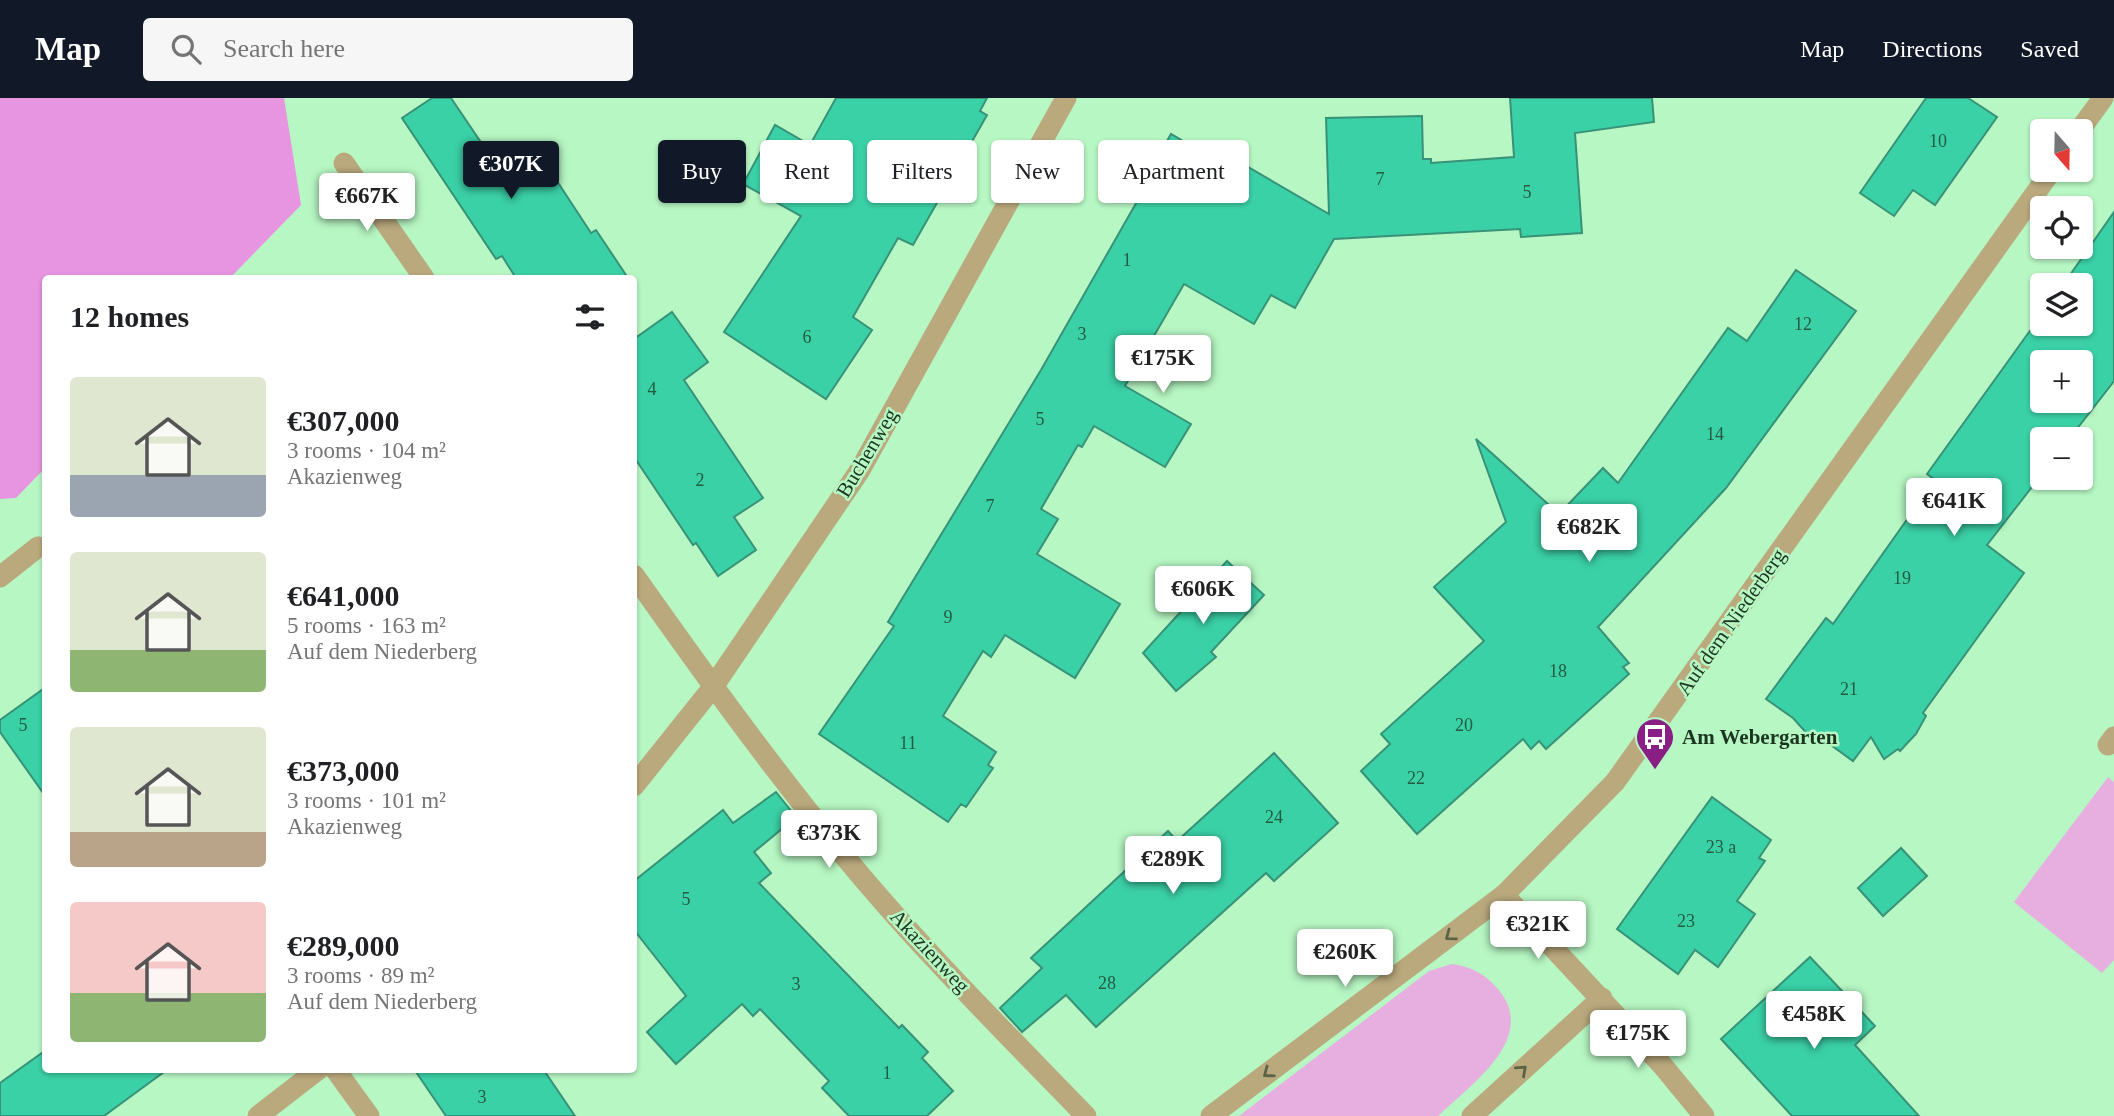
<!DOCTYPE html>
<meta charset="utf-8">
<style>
body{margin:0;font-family:"Times New Roman",serif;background:#f6f6f6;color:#202124;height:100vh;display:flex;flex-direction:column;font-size:26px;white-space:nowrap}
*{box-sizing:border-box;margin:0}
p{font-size:23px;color:#757577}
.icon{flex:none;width:38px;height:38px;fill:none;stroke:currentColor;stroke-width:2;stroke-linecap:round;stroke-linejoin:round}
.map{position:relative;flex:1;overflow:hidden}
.sheet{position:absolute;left:42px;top:177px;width:595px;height:798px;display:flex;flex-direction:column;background:#fff;border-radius:7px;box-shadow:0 2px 5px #0004}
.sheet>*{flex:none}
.guide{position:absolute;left:658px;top:42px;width:665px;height:63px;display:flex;gap:14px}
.needle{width:46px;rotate:160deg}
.controls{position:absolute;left:2030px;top:21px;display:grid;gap:14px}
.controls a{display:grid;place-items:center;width:63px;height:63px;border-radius:7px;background:#fff;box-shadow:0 2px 5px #0004;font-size:35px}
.price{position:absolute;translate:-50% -60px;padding:0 16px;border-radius:7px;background:#fff;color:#222;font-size:23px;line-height:46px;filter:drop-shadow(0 2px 4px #0008)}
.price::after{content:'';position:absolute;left:50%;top:42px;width:21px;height:16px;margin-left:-10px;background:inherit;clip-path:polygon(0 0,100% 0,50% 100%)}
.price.on{background:#111827;color:#fff}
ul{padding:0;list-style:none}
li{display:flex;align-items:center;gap:21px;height:175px;padding:0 28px}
li span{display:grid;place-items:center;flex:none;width:196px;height:140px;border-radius:7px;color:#555}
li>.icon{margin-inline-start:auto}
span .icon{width:84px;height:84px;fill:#fffc;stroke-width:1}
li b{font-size:30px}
h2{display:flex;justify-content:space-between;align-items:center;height:84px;padding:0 28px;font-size:30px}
.pill{padding:0 24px;border-radius:7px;background:#fff;box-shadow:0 2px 5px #0004;font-size:24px;line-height:63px}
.pill.on{background:#111827;color:#fff}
header{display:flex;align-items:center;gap:42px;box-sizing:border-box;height:98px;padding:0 35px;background:#111827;color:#fff}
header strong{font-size:33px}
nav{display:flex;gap:38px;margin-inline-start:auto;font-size:24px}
.search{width:490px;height:63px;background:#f6f6f6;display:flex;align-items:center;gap:18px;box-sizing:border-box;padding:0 24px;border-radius:7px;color:#757577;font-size:26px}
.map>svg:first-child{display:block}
.green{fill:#e6afe0}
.forest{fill:#e895e1}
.building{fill:#3bd1a7;stroke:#389277;stroke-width:2;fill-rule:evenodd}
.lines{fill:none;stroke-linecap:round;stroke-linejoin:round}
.minor{stroke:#baa97d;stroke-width:21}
.oneway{stroke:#5b6346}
.labels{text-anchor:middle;stroke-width:5;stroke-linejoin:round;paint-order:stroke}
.number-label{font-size:18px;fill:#245c42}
.street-label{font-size:21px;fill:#1c3521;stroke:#b7f7c3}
.poi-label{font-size:21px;font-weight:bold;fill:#1c3521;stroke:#b7f7c3;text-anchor:start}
</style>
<header>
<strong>Map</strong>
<div class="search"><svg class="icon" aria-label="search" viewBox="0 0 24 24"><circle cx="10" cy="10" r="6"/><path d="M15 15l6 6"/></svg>Search here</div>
<nav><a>Map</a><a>Directions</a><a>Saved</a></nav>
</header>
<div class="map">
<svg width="2114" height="1018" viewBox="0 0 2114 1018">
<rect width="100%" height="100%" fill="#b7f7c3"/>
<g class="green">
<path d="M 2108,679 L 2114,684 L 2114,862 L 2102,875 L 2014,804 Z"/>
<path d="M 1452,866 C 1472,869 1485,876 1498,891 C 1540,940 1469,988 1438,1018 L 1239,1018 L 1429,873 Z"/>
</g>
<path class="forest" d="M 0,0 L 284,0 L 301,107 L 230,180 L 46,180 L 45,370 L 16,400 L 0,401 Z"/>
<g class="building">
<path d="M 432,0 L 451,0 L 497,68 L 532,45 L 591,135 L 596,132 L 628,180 L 516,180 L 502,158 L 496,161 L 402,20 Z"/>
<path d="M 836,0 L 987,0 L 980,13 L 987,17 L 913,147 L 898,140 L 853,219 L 872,232 L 826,301 L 724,234 L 801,118 L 743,86 L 775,27 L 810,47 Z"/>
<path d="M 1510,0 L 1652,0 L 1654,24 L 1575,35 L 1582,135 L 1521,139 L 1520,131 L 1334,141 L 1295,210 L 1271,197 L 1254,226 L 1184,186 L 1125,288 L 1191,326 L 1165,369 L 1094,328 L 1082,349 L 1078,347 L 1041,411 L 1058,421 L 1037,456 L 1120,506 L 1075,580 L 1005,537 L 991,559 L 983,553 L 943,618 L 996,654 L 988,667 L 993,670 L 966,709 L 961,706 L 948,724 L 819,636 L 894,528 L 888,524 L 1041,272 L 1139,100 L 1136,98 L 1171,36 L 1205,56 L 1210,47 L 1329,116 L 1326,20 L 1422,18 L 1423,61 L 1431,61 L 1431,65 L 1514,59 Z"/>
<path d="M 1926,0 L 1968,0 L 1997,19 L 1935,107 L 1913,92 L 1894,118 L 1860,95 Z"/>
<path d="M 2114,114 L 2114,283 L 2069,341 L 2042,341 L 2042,376 L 1987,447 L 2024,475 L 1923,615 L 1926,618 L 1916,636 L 1900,653 L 1898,651 L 1884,661 L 1871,639 L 1853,663 L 1828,645 L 1810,639 L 1793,620 L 1766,601 L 1826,520 L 1833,526 L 1935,382 L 1927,376 L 2042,216 L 2042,226 L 2081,226 L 2081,187 L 2063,187 ZM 2042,264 L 2081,264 L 2081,303 L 2042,303 Z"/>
<path d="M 1796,172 L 1856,213 L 1726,390 L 1598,529 L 1629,565 L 1623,569 L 1629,576 L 1546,651 L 1539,643 L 1531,651 L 1523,641 L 1417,736 L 1361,673 L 1390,646 L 1381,636 L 1484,543 L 1434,489 L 1506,424 L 1476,341 L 1559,416 L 1603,370 L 1618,385 L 1728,230 L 1747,243 Z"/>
<path d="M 672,214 L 708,264 L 684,282 L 763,400 L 734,419 L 756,452 L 718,478 L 696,445 L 693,447 L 634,359 L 634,241 Z"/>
<path d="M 1227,463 L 1264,497 L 1211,554 L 1216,559 L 1176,593 L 1143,555 Z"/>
<path d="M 46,589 L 46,699 L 0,634 L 0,622 Z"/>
<path d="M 1274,655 L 1338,725 L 1274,783 L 1266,775 L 1096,929 L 1066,897 L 1022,934 L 1000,910 L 1042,870 L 1031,860 L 1168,733 L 1177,743 Z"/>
<path d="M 776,694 L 796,719 L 754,754 L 771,775 L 759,785 L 899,930 L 902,927 L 928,954 L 922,960 L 953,993 L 927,1018 L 849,1018 L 822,990 L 829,983 L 760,911 L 753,918 L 742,906 L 676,966 L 647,934 L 686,898 L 634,832 L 634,783 L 723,712 L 733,725 Z"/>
<path d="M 1712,699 L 1771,742 L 1759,760 L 1765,763 L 1737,803 L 1755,816 L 1718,869 L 1695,852 L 1678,876 L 1617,831 Z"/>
<path d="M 1901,750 L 1927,778 L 1883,818 L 1858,790 Z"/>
<path d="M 1810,859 L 1875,928 L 1855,947 L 1919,1018 L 1792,1018 L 1721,941 Z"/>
<path d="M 46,952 L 46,971 L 168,971 L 104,1018 L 0,1018 L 0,985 Z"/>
<path d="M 414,971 L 543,971 L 575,1018 L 446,1018 Z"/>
</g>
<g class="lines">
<g class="minor">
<path d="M 2079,33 L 2103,0"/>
<path d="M 344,65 L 424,180"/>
<path d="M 634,477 C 699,569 765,661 837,749 C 914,844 1001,930 1086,1018"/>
<path d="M 0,479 L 38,449"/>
<path d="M 2108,647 L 2114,639"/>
<path d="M 634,688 L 713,589 L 860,372 L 1066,0"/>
<path d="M 1504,797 L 1663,968 L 1704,1018"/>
<path d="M 335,971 L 369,1018"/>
<path d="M 258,1018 L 319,971"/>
<path d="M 1211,1018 L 1504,797 L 1615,684 L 2052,72"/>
<path d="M 1472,1018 L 1602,900"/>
</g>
</g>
<defs><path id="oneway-chevron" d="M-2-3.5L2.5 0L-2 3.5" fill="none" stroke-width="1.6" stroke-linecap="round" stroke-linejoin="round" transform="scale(1.75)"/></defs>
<g class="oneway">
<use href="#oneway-chevron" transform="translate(1450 838) rotate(143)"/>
<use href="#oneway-chevron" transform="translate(1522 972) rotate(-42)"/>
<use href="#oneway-chevron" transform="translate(1268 975) rotate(143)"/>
</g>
<defs>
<symbol id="bus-pin" viewBox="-11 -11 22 30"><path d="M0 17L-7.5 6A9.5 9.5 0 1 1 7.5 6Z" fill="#891f85" stroke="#b7f7c3"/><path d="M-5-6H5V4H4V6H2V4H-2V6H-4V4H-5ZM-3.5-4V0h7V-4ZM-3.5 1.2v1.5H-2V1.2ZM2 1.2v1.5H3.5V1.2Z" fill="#fff"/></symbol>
</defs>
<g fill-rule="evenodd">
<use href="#bus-pin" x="1633" y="617" width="44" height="60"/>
</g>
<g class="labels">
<g class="number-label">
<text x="1938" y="49">10</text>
<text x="1380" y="87">7</text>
<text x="1527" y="100">5</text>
<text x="1127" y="168">1</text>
<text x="1803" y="232">12</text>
<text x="1082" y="242">3</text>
<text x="807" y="245">6</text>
<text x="652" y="297">4</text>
<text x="1040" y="327">5</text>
<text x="1715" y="342">14</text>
<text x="700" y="388">2</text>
<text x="990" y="414">7</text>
<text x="1902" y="486">19</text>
<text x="948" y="525">9</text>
<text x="1558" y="579">18</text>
<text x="1849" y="597">21</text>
<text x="23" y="633">5</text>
<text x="1464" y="633">20</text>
<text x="908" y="651">11</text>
<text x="1416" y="686">22</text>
<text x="1274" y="725">24</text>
<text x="1721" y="755">23 a</text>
<text x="686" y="807">5</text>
<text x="1686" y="829">23</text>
<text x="1107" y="891">28</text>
<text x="796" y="892">3</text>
<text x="887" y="981">1</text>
<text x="482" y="1005">3</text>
</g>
<g class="street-label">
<text transform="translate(867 355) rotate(-59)" y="7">Buchenweg</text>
<text transform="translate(1731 524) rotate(-55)" y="7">Auf dem Niederberg</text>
<text transform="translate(930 853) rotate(47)" y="7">Akazienweg</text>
</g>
<g class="poi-label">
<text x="1682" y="646">Am Webergarten</text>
</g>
</g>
</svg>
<div class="controls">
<a><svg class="needle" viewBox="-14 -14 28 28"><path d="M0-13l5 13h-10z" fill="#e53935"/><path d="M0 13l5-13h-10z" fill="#757577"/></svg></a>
<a><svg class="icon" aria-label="locate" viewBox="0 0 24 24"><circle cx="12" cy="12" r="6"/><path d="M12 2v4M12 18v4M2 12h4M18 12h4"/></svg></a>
<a><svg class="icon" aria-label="layers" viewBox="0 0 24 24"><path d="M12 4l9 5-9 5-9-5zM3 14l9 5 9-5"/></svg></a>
<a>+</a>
<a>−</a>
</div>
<b class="price on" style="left:511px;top:103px">€307K</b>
<b class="price" style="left:367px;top:135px">€667K</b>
<b class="price" style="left:1163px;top:297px">€175K</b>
<b class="price" style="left:1954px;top:440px">€641K</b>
<b class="price" style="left:1589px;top:466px">€682K</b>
<b class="price" style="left:1203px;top:528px">€606K</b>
<b class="price" style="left:829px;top:772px">€373K</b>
<b class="price" style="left:1173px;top:798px">€289K</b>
<b class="price" style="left:1538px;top:863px">€321K</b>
<b class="price" style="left:1345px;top:891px">€260K</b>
<b class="price" style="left:1814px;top:953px">€458K</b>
<b class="price" style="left:1638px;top:972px">€175K</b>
<div class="guide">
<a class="pill on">Buy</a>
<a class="pill">Rent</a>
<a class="pill">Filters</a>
<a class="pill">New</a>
<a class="pill">Apartment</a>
</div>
<section class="sheet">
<h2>12 homes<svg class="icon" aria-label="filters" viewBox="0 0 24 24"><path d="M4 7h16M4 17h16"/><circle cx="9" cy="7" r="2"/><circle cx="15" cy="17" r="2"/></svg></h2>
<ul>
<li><span style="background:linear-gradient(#dfe7d0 70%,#9aa5b1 0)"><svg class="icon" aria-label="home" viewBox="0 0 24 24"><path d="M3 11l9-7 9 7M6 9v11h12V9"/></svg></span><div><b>€307,000</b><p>3 rooms · 104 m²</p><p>Akazienweg</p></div></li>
<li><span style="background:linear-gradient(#dfe7d0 70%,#8fb573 0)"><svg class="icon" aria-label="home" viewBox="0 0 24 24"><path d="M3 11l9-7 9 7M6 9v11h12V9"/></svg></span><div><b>€641,000</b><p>5 rooms · 163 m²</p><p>Auf dem Niederberg</p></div></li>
<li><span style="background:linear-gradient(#dfe7d0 75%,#b9a48a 0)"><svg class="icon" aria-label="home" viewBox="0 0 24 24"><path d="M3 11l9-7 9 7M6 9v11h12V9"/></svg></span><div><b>€373,000</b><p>3 rooms · 101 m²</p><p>Akazienweg</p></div></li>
<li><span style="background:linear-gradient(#f6c9c9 65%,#8fb573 0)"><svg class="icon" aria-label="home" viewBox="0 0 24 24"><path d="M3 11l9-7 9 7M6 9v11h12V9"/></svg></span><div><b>€289,000</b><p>3 rooms · 89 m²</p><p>Auf dem Niederberg</p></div></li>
</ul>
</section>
</div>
